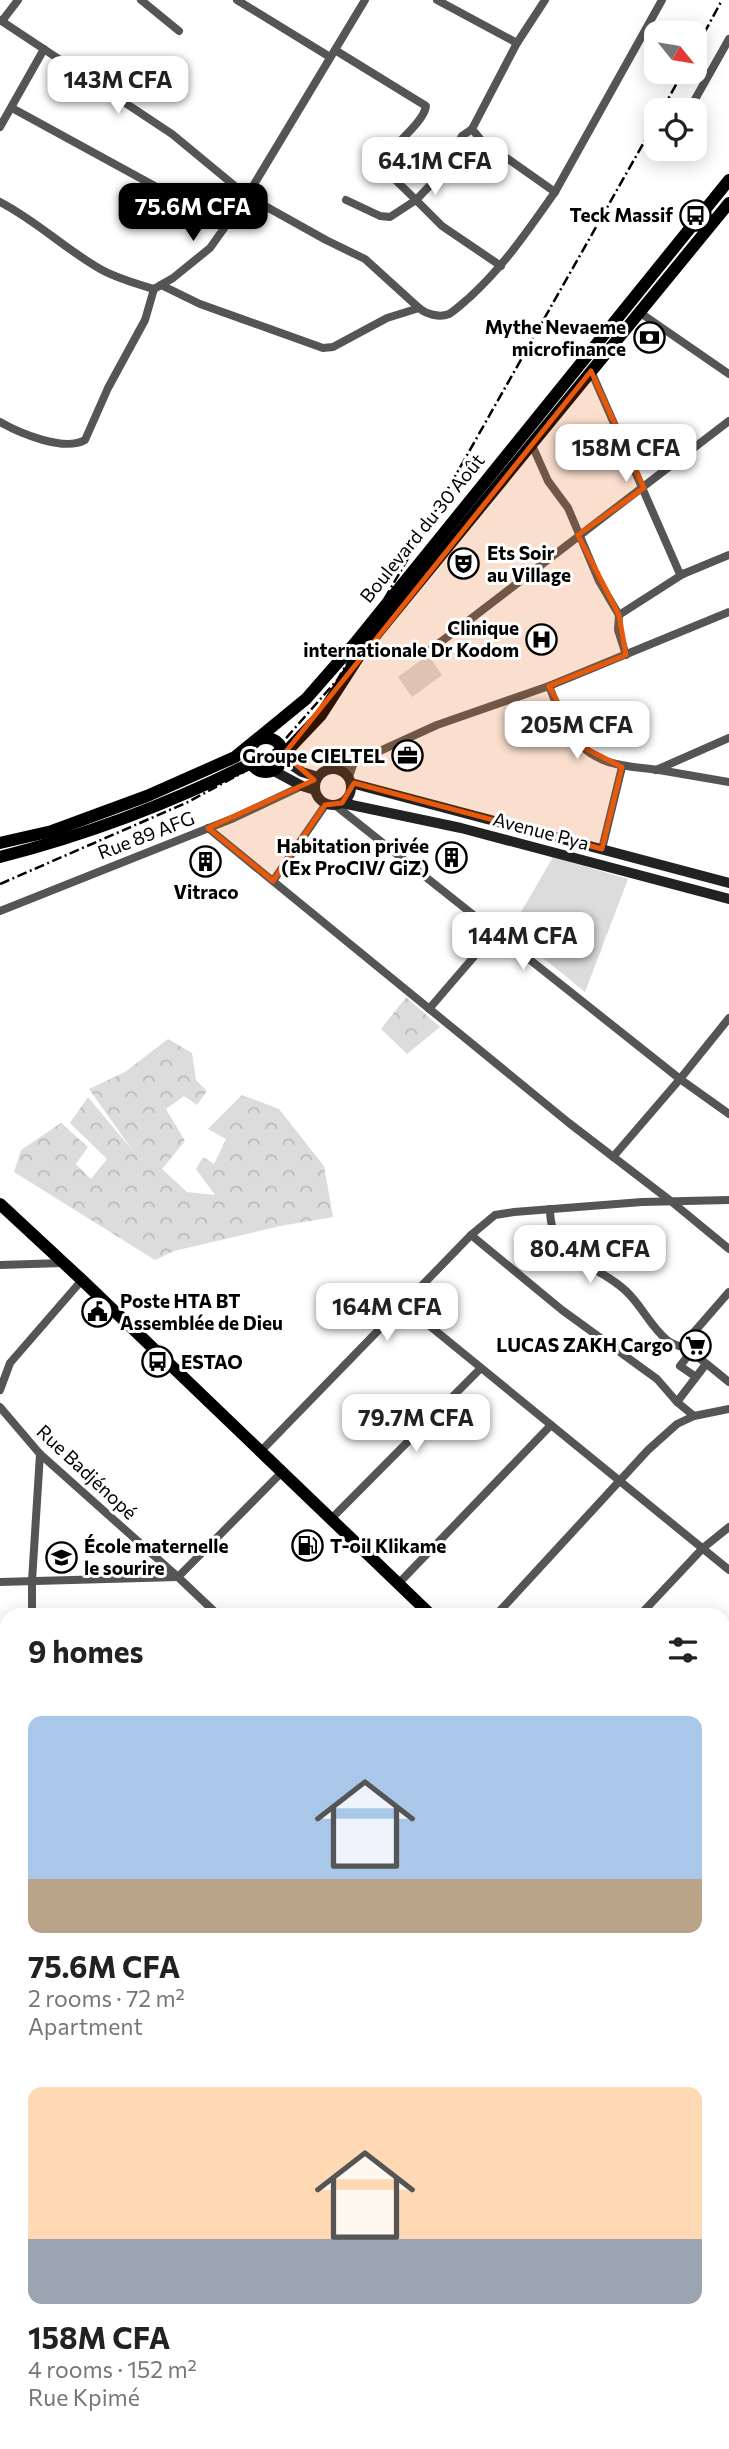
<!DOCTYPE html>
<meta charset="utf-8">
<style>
body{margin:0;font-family:Commissioner,sans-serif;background:#f2f2f2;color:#222;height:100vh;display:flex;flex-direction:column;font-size:26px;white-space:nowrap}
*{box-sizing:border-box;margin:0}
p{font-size:23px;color:#767676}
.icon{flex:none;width:38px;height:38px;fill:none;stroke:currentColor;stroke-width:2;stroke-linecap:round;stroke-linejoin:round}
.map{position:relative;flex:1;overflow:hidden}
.side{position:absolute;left:0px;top:1608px;width:730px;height:842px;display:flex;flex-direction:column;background:#fff;border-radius:21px 21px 0 0;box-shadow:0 4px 18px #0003}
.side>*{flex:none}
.needle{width:46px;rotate:120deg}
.tools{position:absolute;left:644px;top:21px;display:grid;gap:14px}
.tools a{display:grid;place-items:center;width:63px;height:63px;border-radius:14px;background:#fff;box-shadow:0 4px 18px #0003;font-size:35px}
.price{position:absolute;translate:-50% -60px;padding:0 16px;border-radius:14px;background:#fff;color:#222;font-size:23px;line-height:46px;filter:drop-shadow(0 2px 4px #0008)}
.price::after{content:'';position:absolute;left:50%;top:42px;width:21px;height:16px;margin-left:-10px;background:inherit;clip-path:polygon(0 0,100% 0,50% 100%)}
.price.current{background:#000;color:#fff}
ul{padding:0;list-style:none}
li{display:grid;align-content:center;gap:14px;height:371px;padding:0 28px}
li span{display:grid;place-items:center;height:217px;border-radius:14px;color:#555}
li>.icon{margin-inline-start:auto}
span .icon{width:126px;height:126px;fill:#fffc;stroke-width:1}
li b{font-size:30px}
h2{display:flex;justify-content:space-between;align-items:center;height:84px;padding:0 28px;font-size:30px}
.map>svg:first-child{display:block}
.grass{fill:#dcdcdc}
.forest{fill:url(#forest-crowns)}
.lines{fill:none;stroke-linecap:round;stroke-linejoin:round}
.minor{stroke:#555;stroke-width:8}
.secondary{stroke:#222;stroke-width:10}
.primary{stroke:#000;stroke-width:12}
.trunk{stroke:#000;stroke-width:12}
.rail{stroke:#000;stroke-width:2.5;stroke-dasharray:10 3.5 2 3.5;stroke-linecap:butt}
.marked{fill:#e8590c;fill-opacity:0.2;stroke:#e8590c;stroke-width:5;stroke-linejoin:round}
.labels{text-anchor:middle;stroke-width:6;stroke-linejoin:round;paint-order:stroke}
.poi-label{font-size:19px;font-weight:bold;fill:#000;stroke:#fff;text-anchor:end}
.street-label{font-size:19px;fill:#000;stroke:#fff}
</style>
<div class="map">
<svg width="729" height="2449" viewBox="0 0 729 2449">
<defs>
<pattern id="forest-crowns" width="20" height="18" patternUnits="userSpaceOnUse" patternTransform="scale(1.75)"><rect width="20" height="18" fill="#dcdcdc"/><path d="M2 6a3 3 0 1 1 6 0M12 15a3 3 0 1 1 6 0" fill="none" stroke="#bbb"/></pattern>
</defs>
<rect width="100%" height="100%" fill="#fff"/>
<g class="grass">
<path d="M 428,655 L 442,675 L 412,697 L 398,677 Z"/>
<path d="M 553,857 L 628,879 L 585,992 L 510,931 Z"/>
</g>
<g class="forest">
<path d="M 406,997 L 440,1027 L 407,1054 L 381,1029 Z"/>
<path d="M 168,1039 L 192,1053 L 196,1080 L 207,1091 L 197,1105 L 184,1096 L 166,1109 L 185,1141 L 162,1169 L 187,1192 L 215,1195 L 196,1169 L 203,1157 L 214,1164 L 226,1139 L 208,1129 L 242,1095 L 279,1109 L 324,1166 L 333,1217 L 280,1226 L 174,1251 L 155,1260 L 14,1172 L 21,1150 L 61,1123 L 88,1147 L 76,1164 L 91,1179 L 107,1159 L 70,1123 L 88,1097 L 133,1151 L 89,1089 L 125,1072 Z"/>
</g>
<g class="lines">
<g class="minor">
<path d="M 141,0 L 179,31"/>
<path d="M 237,0 L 330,57"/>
<path d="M 0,20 L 172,134 L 247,196 L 326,240 L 365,259 L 419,308 C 426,314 439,318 449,314 C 456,310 464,302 470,297 C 504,266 529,229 555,192 L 481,140 L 472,129 L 517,43 L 437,0"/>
<path d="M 2,21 L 18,0"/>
<path d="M 517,43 L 545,0"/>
<path d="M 335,50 L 426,106 C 424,123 391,146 381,164 L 383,168 L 416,200 L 440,175 L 462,136 L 472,129"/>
<path d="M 12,108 L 226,225"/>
<path d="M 689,110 L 729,39"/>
<path d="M 0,127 L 44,49"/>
<path d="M 555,192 L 662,0"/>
<path d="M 346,200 L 380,216 L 390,217 L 416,200 L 442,226 L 501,266"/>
<path d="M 0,202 C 37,221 66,250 102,270 C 119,279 137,284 154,289"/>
<path d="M 161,285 L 200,304 L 323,348 L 333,347 L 387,318 L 419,308"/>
<path d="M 639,312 L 729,374"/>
<path d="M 591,371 L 679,572 L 683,574"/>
<path d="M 0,422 C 19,433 64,452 85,440 L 108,388 L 145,320 L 154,289 L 173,278 L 210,248 L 247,196 L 365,0"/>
<path d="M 532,445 L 548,481 L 568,508 L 599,581 L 619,615 L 618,630 L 626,655"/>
<path d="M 619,615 L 683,574 L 729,555"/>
<path d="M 425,654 L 729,421"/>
<path d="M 549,686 C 557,705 564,727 579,743 C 599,767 631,766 659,770 C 683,774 706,778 729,782"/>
<path d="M 338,770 L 437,725 L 549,686 L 729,612"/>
<path d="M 656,770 L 729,738"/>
<path d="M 349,777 L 354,762"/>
<path d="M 335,805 L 680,1079 L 729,1114"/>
<path d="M 208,828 L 569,1123 L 672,1202 L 729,1249"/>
<path d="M 602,849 L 622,767"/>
<path d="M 273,881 L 326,804"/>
<path d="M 0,911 L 234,818 L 302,786"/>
<path d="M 429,1009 L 496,931"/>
<path d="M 613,1157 L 680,1079 L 729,1018"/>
<path d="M 550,1209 C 550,1261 596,1262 626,1291 C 642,1306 650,1326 667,1340 C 674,1346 684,1346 691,1352 C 704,1361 716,1372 729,1382"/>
<path d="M 471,1235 L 562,1310 L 657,1379 L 677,1402 L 694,1416"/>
<path d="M 0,1265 L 63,1263"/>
<path d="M 404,1305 L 729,1570"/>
<path d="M 682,1346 L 729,1292"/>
<path d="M 691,1352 L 680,1366 L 696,1377"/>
<path d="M 0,1390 L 10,1363 L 82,1280"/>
<path d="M 677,1402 L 706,1364"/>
<path d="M 0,1407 L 40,1454 L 178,1577 L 218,1615"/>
<path d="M 261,1451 L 471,1235 L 495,1215 L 514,1212 L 642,1202 L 729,1200"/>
<path d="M 331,1519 L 481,1368"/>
<path d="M 0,1582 L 178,1577 L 282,1472"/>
<path d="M 398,1584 L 551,1425"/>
<path d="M 32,1615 L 32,1581 L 40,1454"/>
<path d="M 496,1615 L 648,1450 L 677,1424 L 694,1416 L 729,1409"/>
<path d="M 640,1615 L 703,1548 L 729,1527"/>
<path d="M 723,1675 L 729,1668"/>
<path d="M 0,1796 L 7,1796"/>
<path d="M 723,1816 L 729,1810"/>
<path d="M 0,1897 L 7,1898"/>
<path d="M 723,1949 L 729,1946"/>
<path d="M 0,2034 L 7,2036"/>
<path d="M 723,2202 L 729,2203"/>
<path d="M 0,2288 L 7,2266"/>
<path d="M 723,2290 L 729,2293"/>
<path d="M 723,2319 L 729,2321"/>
<path d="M 0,2385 L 7,2388"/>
<path d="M 140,2443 L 155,2449"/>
<path d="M 354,2443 L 368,2449"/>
<path d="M 177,2449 L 179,2443"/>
<path d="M 293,2449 L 296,2443"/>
<path d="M 460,2449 L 462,2443"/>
<path d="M 599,2449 L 601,2443"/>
</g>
<g class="secondary">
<path d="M 283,759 L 302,772 L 318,777"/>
<circle cx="333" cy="787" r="18"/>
<path d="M 274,771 L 302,786 L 315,790"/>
<path d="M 351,783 L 729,883"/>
<path d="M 342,803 L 461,828 L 729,899"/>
</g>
<g class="primary">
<path d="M 0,1204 L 82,1280 L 431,1615"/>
<path d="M 723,1898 L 729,1905"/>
</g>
<g class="trunk">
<circle cx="266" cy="755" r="17"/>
<path d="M 284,754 L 321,715 L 361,653 L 387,621 L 729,203"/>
<path d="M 0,843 L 52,831 L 147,796 L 235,757 L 306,699 L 355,643 L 729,180"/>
<path d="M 0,857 C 87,835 171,803 251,763"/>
</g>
<g class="rail">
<path d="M 695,50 L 722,0"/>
<path d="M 662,110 L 683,72"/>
<path d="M 0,884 L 188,802 L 253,767 L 280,745 L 338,679 L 428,524 L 656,121"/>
<path d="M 0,2044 L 7,2047"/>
<path d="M 723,2326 L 729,2329"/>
</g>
</g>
<path class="marked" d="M 591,371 L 644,488 L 578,535 L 619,615 L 626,655 L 549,686 L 581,746 L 622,767 L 602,849 L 354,783 L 342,803 L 325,805 L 273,881 L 208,828 L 314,780 L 284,754 Z"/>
<defs>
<symbol id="bus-ring" viewBox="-11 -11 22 22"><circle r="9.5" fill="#fff" stroke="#000" stroke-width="1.5"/><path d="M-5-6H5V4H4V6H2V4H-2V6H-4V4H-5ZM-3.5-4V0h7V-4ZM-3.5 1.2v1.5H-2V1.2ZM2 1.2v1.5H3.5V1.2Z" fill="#000"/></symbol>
<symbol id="bank-ring" viewBox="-11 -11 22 22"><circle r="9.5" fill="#fff" stroke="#000" stroke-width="1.5"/><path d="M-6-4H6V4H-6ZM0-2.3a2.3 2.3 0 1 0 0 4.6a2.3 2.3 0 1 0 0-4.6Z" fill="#000"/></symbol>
<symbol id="theatre-ring" viewBox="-11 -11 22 22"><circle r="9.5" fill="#fff" stroke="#000" stroke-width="1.5"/><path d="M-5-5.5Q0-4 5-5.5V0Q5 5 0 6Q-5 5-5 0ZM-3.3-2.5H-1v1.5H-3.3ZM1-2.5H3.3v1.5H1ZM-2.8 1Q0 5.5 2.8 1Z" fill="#000"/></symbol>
<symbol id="hospital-ring" viewBox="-11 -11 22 22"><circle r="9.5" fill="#fff" stroke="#000" stroke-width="1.5"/><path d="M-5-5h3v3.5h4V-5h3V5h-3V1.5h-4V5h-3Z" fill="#000"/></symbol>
<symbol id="office-ring" viewBox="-11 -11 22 22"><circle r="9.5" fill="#fff" stroke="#000" stroke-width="1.5"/><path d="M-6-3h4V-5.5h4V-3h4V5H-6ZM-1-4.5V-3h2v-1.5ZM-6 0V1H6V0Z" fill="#000"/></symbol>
<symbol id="building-ring" viewBox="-11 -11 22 22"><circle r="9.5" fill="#fff" stroke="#000" stroke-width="1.5"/><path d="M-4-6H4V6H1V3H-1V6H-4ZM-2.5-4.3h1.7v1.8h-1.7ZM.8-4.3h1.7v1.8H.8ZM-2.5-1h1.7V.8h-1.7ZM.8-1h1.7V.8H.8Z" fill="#000"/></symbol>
<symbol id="civic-ring" viewBox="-11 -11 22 22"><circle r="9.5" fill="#fff" stroke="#000" stroke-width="1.5"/><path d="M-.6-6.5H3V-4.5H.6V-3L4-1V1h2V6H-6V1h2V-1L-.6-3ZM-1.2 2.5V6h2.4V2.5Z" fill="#000"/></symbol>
<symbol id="supermarket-ring" viewBox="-11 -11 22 22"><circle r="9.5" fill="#fff" stroke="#000" stroke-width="1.5"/><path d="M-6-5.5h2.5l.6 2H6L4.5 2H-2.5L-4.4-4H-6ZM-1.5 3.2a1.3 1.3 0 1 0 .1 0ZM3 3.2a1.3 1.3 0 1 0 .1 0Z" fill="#000"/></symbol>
<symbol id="fuel-ring" viewBox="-11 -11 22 22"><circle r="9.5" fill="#fff" stroke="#000" stroke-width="1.5"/><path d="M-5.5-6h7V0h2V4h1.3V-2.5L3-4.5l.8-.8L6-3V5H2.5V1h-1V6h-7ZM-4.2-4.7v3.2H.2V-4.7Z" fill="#000"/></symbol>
<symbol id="school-ring" viewBox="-11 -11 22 22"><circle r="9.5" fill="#fff" stroke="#000" stroke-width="1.5"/><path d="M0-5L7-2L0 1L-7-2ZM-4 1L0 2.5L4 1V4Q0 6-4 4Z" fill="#000"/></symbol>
</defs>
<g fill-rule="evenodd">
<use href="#bus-ring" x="678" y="198" width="35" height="35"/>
<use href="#bank-ring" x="632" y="320" width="35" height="35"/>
<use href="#theatre-ring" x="446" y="546" width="35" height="35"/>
<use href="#hospital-ring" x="524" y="622" width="35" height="35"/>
<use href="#office-ring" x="390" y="738" width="35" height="35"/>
<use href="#building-ring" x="434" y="840" width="35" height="35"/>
<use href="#building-ring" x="188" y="844" width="35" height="35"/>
<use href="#civic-ring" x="80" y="1294" width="35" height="35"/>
<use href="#supermarket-ring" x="678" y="1328" width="35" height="35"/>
<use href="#bus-ring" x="140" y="1344" width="35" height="35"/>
<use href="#fuel-ring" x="290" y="1528" width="35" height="35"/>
<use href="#school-ring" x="44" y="1540" width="35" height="35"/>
</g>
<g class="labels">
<g class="poi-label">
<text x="673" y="222">Teck Massif</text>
<text x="626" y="334">Mythe Nevaeme<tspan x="626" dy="22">microfinance</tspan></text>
<text x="487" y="560" text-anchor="start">Ets Soir<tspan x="487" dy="22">au Village</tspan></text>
<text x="519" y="635">Clinique<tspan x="519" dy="22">internationale Dr Kodom</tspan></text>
<text x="385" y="763">Groupe CIELTEL</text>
<text x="429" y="853">Habitation privée<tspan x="429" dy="22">(Ex ProCIV/ GiZ)</tspan></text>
<text x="206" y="899" text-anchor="middle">Vitraco</text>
<text x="120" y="1308" text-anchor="start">Poste HTA BT<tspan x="120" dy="22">Assemblée de Dieu</tspan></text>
<text x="673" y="1352">LUCAS ZAKH Cargo</text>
<text x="181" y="1369" text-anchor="start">ESTAO</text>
<text x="84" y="1553" text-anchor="start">École maternelle<tspan x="84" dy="22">le sourire</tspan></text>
<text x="330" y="1553" text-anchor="start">T-oil Klikame</text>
</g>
<g class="street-label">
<text transform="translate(422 528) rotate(-51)" y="7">Boulevard du 30 Août</text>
<text transform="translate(541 831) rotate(15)" y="7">Avenue Pya</text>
<text transform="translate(146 835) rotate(-21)" y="7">Rue 89 AFG</text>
<text transform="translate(87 1472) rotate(43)" y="7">Rue Badjénopé</text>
</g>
</g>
</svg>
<div class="tools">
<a><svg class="needle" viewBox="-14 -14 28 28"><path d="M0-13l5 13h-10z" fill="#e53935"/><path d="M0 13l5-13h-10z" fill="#767676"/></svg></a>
<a><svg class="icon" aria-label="locate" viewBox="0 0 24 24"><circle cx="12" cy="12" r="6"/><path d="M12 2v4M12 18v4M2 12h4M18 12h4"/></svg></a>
</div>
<b class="price" style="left:118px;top:116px">143M CFA</b>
<b class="price" style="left:435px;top:197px">64.1M CFA</b>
<b class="price current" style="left:193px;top:243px">75.6M CFA</b>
<b class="price" style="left:626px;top:484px">158M CFA</b>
<b class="price" style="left:577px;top:761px">205M CFA</b>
<b class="price" style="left:523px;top:972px">144M CFA</b>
<b class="price" style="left:590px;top:1285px">80.4M CFA</b>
<b class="price" style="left:387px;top:1343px">164M CFA</b>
<b class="price" style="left:416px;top:1454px">79.7M CFA</b>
<section class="side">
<h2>9 homes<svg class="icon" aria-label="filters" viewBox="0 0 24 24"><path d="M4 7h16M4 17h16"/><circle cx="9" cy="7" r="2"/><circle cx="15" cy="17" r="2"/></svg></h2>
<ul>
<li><span style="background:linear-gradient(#a9c7e8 75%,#b9a48a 0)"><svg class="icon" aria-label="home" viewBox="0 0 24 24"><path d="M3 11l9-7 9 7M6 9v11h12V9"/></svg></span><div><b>75.6M CFA</b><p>2 rooms · 72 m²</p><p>Apartment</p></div></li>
<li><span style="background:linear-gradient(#ffd9b3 70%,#9aa5b1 0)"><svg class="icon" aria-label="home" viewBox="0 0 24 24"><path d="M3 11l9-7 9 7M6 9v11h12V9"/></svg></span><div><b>158M CFA</b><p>4 rooms · 152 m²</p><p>Rue Kpimé</p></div></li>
</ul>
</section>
</div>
